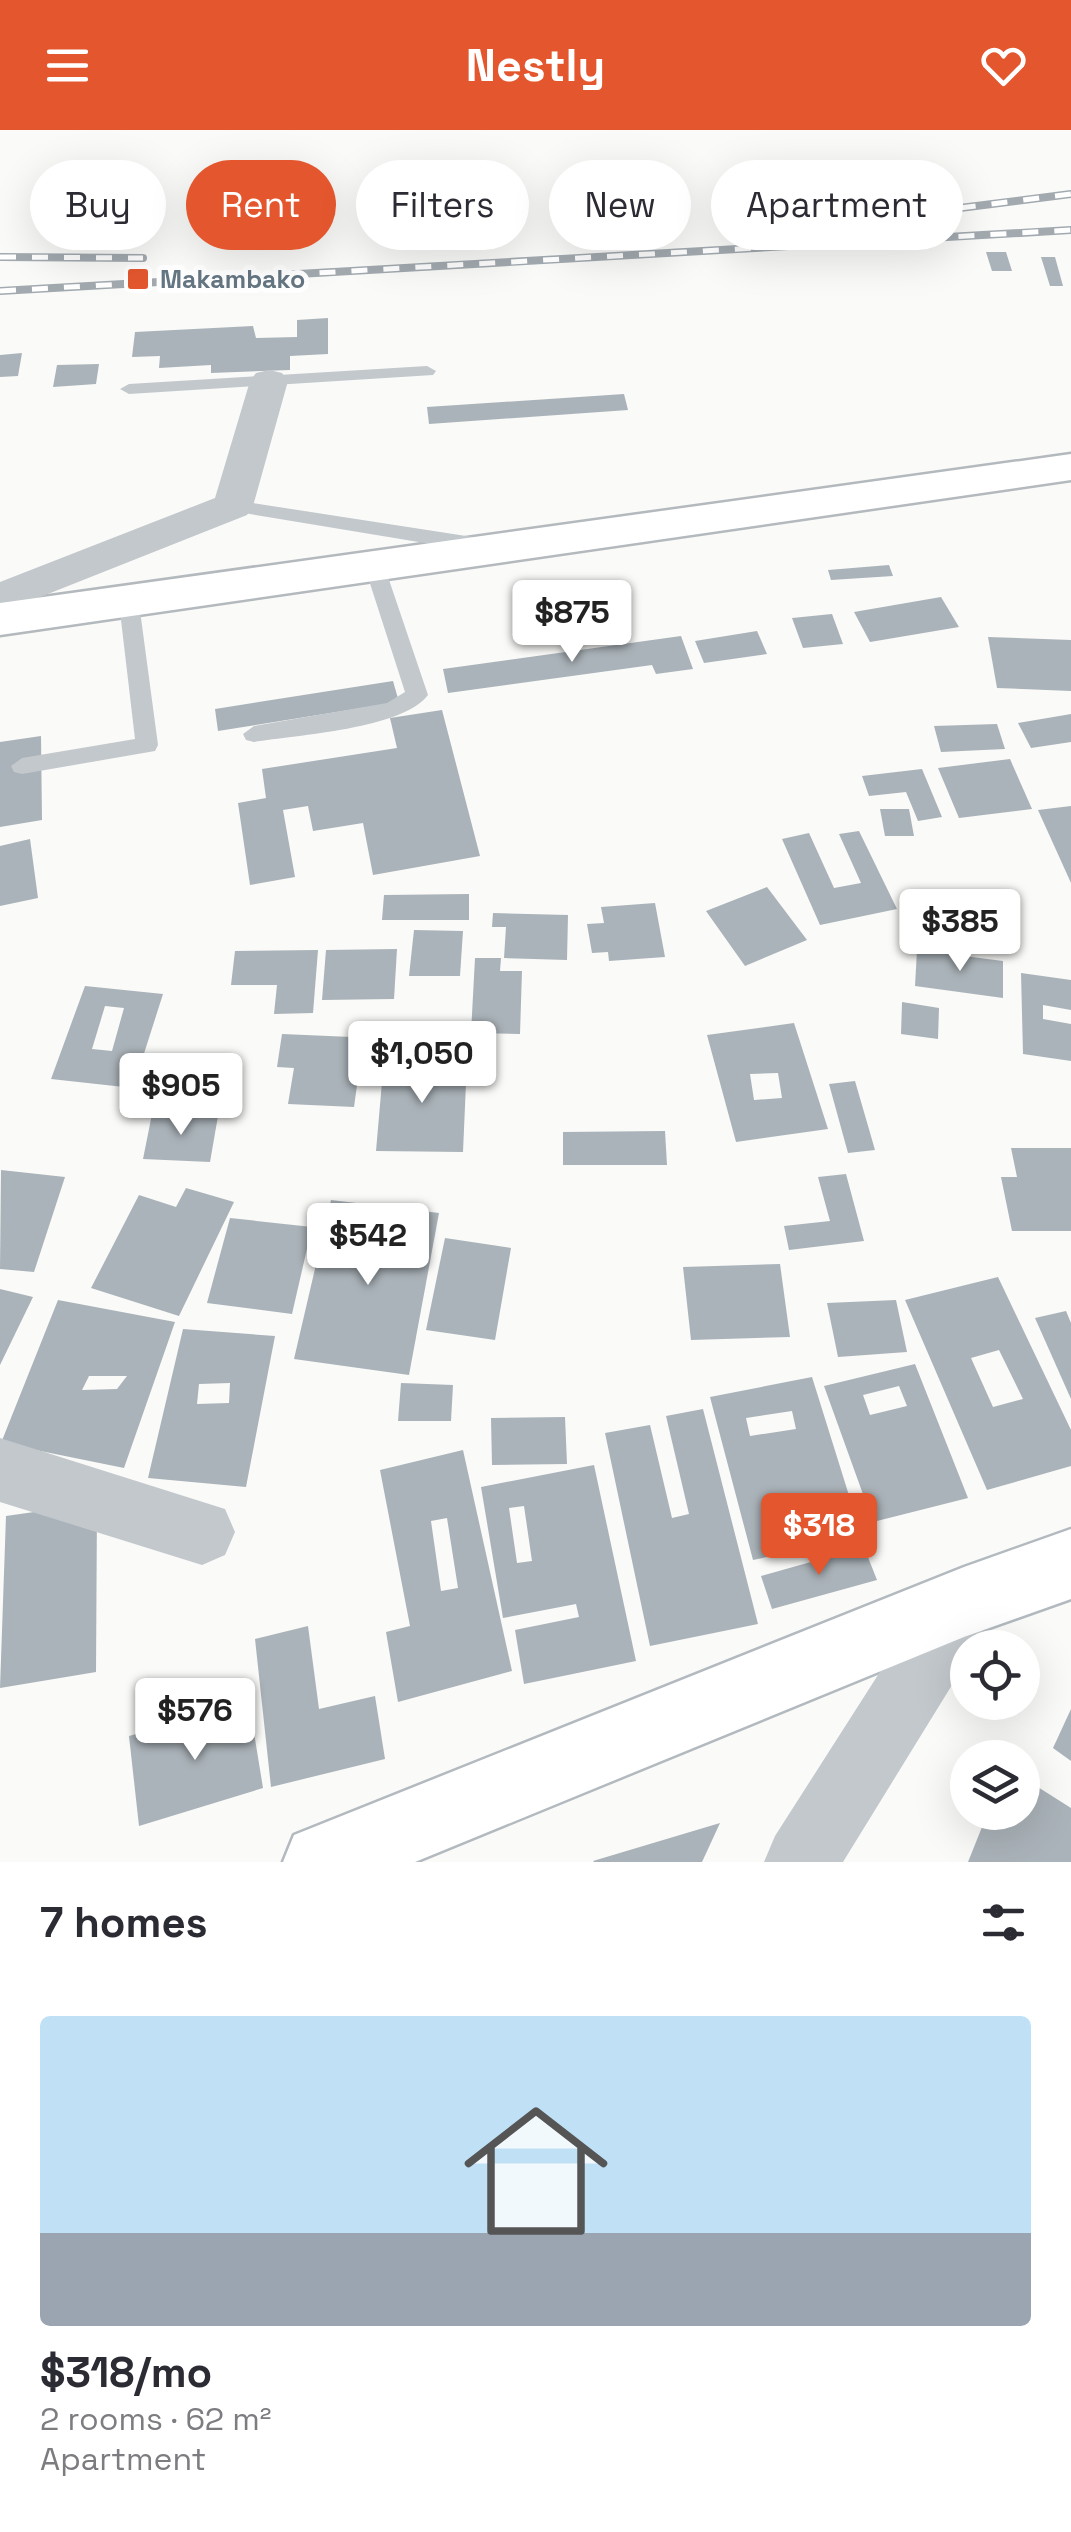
<!DOCTYPE html>
<meta charset="utf-8">
<style>
body{margin:0;font-family:"Space Grotesk",sans-serif;background:#f7f7f7;color:#2b2b33;height:100vh;display:flex;flex-direction:column;font-size:38px;white-space:nowrap}
*{box-sizing:border-box;margin:0}
p{font-size:32px;color:#7c7c81}
.icon{flex:none;width:55px;height:55px;fill:none;stroke:currentColor;stroke-width:2;stroke-linecap:round;stroke-linejoin:round}
.map{position:relative;height:1732px;overflow:hidden}
.details{display:flex;flex-direction:column;background:#fff;flex:1}
.details>*{flex:none}
.hud{position:absolute;left:30px;top:30px;width:1012px;height:90px;display:flex;gap:20px}
.tools{position:absolute;left:950px;top:1500px;display:grid;gap:20px}
.tools a{display:grid;place-items:center;width:90px;height:90px;border-radius:50%;background:#fff;box-shadow:0 10px 40px #0002;font-size:50px}
.price{position:absolute;translate:-50% -85px;padding:0 22px;border-radius:10px;background:#fff;color:#222;font-size:32px;line-height:65px;filter:drop-shadow(0 2px 5px #0008)}
.price::after{content:'';position:absolute;left:50%;top:60px;width:30px;height:22px;margin-left:-15px;background:inherit;clip-path:polygon(0 0,100% 0,50% 100%)}
.price.on{background:#e4572e;color:#fff}
ul{padding:0;list-style:none}
li{display:grid;align-content:center;gap:20px;height:530px;padding:0 40px}
li span{display:grid;place-items:center;height:310px;border-radius:10px;color:#555}
li>.icon{margin-inline-start:auto}
span .icon{width:180px;height:180px;fill:#fffc;stroke-width:1}
li b{font-size:42px}
h2{display:flex;justify-content:space-between;align-items:center;height:120px;padding:0 40px;font-size:42px}
.chip{padding:0 35px;border-radius:45px;background:#fff;box-shadow:0 10px 40px #0002;font-size:35px;line-height:90px}
.chip.on{background:#e4572e;color:#fff}
header{display:flex;justify-content:space-between;align-items:center;height:130px;padding:0 40px;background:#e4572e;color:#fff;font-size:45px;font-weight:800}
.map>svg:first-child{display:block}
.building{fill:#aab3b9;fill-rule:evenodd}
.lines{fill:none;stroke-linecap:round;stroke-linejoin:round}
.secondary-casing{stroke:#b3babf;stroke-width:5}
.highway-casing{stroke:#b4b9bd;stroke-width:5}
.lane{fill:#c3c8cc;fill-rule:evenodd}
.street{fill:#c3c8cc;fill-rule:evenodd}
.secondary{fill:#fff;fill-rule:evenodd}
.highway{fill:#fff;fill-rule:evenodd}
.rail-casing{stroke:#a2aab0;stroke-width:8}
.rail{stroke:#fff;stroke-width:5;stroke-dasharray:16;stroke-linecap:butt}
.poi-dot{fill:#e4572e;stroke:#fff;stroke-width:4}
.labels{text-anchor:middle;stroke-width:10;stroke-linejoin:round;paint-order:stroke}
.far-poi-label{font-size:25px;font-weight:bold;fill:#657683;stroke:#fff;text-anchor:start}
</style>
<header><svg class="icon" aria-label="menu" viewBox="0 0 24 24"><path d="M4 6h16M4 12h16M4 18h16"/></svg>Nestly<svg class="icon" aria-label="heart" viewBox="0 0 24 24"><path d="M12 20l-8-8c-3-5 5-10 8-4 3-6 11-1 8 4z"/></svg></header>
<div class="map">
<svg width="1071" height="1732" viewBox="0 0 1071 1732">
<rect width="100%" height="100%" fill="#fafaf8"/>
<g class="building">
<path d="M 986,122 L 1006,122 L 1012,141 L 992,141 Z"/>
<path d="M 1041,127 L 1055,127 L 1063,156 L 1050,156 Z"/>
<path d="M 328,188 L 328,224 L 290,226 L 290,240 L 211,243 L 211,235 L 159,238 L 160,226 L 132,227 L 135,202 L 253,196 L 256,208 L 297,207 L 297,190 Z"/>
<path d="M 22,223 L 18,246 L 0,247 L 0,225 Z"/>
<path d="M 99,234 L 96,254 L 53,257 L 57,235 Z"/>
<path d="M 624,264 L 628,280 L 429,294 L 427,277 Z"/>
<path d="M 889,435 L 893,446 L 831,450 L 828,440 Z"/>
<path d="M 941,467 L 959,497 L 870,512 L 854,482 Z"/>
<path d="M 832,484 L 843,514 L 803,518 L 792,488 Z"/>
<path d="M 757,501 L 767,524 L 704,533 L 695,511 Z"/>
<path d="M 681,506 L 693,539 L 656,544 L 652,535 L 448,563 L 443,539 Z"/>
<path d="M 988,507 L 1071,510 L 1071,561 L 997,558 Z"/>
<path d="M 393,551 L 399,572 L 218,601 L 215,579 Z"/>
<path d="M 442,580 L 480,726 L 373,745 L 363,693 L 313,701 L 308,676 L 283,680 L 295,747 L 250,755 L 238,673 L 266,668 L 262,639 L 397,618 L 390,588 Z"/>
<path d="M 1071,584 L 1071,612 L 1031,618 L 1018,593 Z"/>
<path d="M 997,594 L 1005,619 L 941,622 L 934,596 Z"/>
<path d="M 41,606 L 42,690 L 0,697 L 0,612 Z"/>
<path d="M 1010,629 L 1032,679 L 959,688 L 938,638 Z"/>
<path d="M 922,639 L 942,687 L 918,691 L 906,662 L 869,666 L 862,646 Z"/>
<path d="M 1071,676 L 1071,753 L 1038,680 Z"/>
<path d="M 880,679 L 909,679 L 914,706 L 885,706 Z"/>
<path d="M 859,701 L 897,779 L 820,795 L 782,709 L 809,703 L 834,758 L 861,753 L 839,704 Z"/>
<path d="M 30,709 L 38,768 L 0,776 L 0,716 Z"/>
<path d="M 767,757 L 807,810 L 745,836 L 706,781 Z"/>
<path d="M 469,764 L 469,790 L 382,790 L 384,765 Z"/>
<path d="M 655,773 L 665,827 L 609,831 L 608,822 L 592,823 L 587,794 L 604,793 L 601,777 Z"/>
<path d="M 493,783 L 568,785 L 567,830 L 504,828 L 506,797 L 492,797 Z"/>
<path d="M 414,800 L 463,801 L 460,846 L 409,846 Z"/>
<path d="M 397,819 L 394,869 L 322,870 L 326,820 Z"/>
<path d="M 318,820 L 313,883 L 274,884 L 277,855 L 231,855 L 235,821 Z"/>
<path d="M 917,820 L 1003,831 L 1003,868 L 915,856 Z"/>
<path d="M 475,828 L 501,828 L 500,841 L 522,841 L 520,904 L 471,903 Z"/>
<path d="M 1021,843 L 1071,850 L 1071,880 L 1043,875 L 1043,889 L 1071,894 L 1071,931 L 1023,924 Z"/>
<path d="M 85,856 L 163,864 L 133,958 L 51,949 ZM 105,876 L 124,878 L 112,921 L 92,919 Z"/>
<path d="M 902,872 L 939,878 L 938,909 L 901,904 Z"/>
<path d="M 794,893 L 828,999 L 736,1012 L 707,905 ZM 778,943 L 782,968 L 754,970 L 750,944 Z"/>
<path d="M 282,904 L 375,908 L 370,942 L 359,941 L 354,977 L 288,974 L 294,938 L 277,937 Z"/>
<path d="M 384,929 L 467,930 L 463,1022 L 376,1021 Z"/>
<path d="M 855,951 L 875,1020 L 848,1023 L 829,954 Z"/>
<path d="M 152,984 L 218,986 L 210,1032 L 143,1029 Z"/>
<path d="M 665,1001 L 667,1035 L 563,1035 L 563,1002 Z"/>
<path d="M 1011,1018 L 1071,1018 L 1071,1101 L 1012,1101 L 1001,1047 L 1017,1047 Z"/>
<path d="M 1,1040 L 65,1047 L 34,1142 L 0,1139 Z"/>
<path d="M 846,1044 L 864,1111 L 789,1120 L 784,1096 L 830,1091 L 818,1047 Z"/>
<path d="M 186,1058 L 234,1072 L 179,1186 L 91,1158 L 139,1065 L 176,1077 Z"/>
<path d="M 331,1070 L 439,1083 L 409,1245 L 294,1229 Z"/>
<path d="M 230,1088 L 312,1097 L 292,1184 L 207,1173 Z"/>
<path d="M 445,1108 L 511,1118 L 495,1210 L 426,1200 Z"/>
<path d="M 780,1134 L 790,1207 L 691,1210 L 683,1137 Z"/>
<path d="M 998,1147 L 1071,1300 L 1071,1336 L 987,1360 L 905,1170 ZM 999,1220 L 1023,1269 L 993,1277 L 971,1228 Z"/>
<path d="M 0,1159 L 33,1167 L 0,1235 Z"/>
<path d="M 58,1170 L 175,1192 L 124,1338 L 1,1313 ZM 89,1246 L 127,1246 L 117,1259 L 82,1260 Z"/>
<path d="M 896,1170 L 907,1222 L 838,1227 L 827,1173 Z"/>
<path d="M 1066,1181 L 1071,1193 L 1071,1269 L 1035,1188 Z"/>
<path d="M 183,1199 L 275,1206 L 246,1357 L 148,1348 ZM 230,1253 L 229,1273 L 197,1274 L 199,1254 Z"/>
<path d="M 915,1234 L 968,1368 L 873,1392 L 824,1256 ZM 899,1256 L 907,1276 L 870,1285 L 863,1265 Z"/>
<path d="M 812,1247 L 862,1407 L 753,1430 L 710,1267 ZM 792,1281 L 796,1299 L 750,1306 L 746,1288 Z"/>
<path d="M 401,1253 L 453,1255 L 451,1291 L 398,1291 Z"/>
<path d="M 703,1279 L 758,1494 L 650,1516 L 605,1303 L 650,1295 L 672,1388 L 689,1384 L 666,1286 Z"/>
<path d="M 565,1287 L 567,1334 L 492,1335 L 491,1288 Z"/>
<path d="M 463,1320 L 512,1541 L 398,1572 L 386,1502 L 410,1496 L 380,1340 ZM 447,1388 L 458,1458 L 441,1461 L 431,1391 Z"/>
<path d="M 594,1335 L 636,1531 L 524,1554 L 515,1500 L 579,1487 L 576,1474 L 503,1488 L 481,1357 ZM 524,1376 L 532,1431 L 517,1433 L 509,1378 Z"/>
<path d="M 97,1373 L 96,1542 L 0,1558 L 6,1386 Z"/>
<path d="M 864,1417 L 877,1450 L 772,1479 L 761,1446 Z"/>
<path d="M 308,1496 L 319,1579 L 375,1566 L 385,1629 L 271,1657 L 255,1509 Z"/>
<path d="M 249,1572 L 263,1658 L 139,1696 L 129,1606 Z"/>
<path d="M 1071,1579 L 1071,1631 L 1053,1618 Z"/>
<path d="M 1022,1647 L 1071,1678 L 1071,1732 L 968,1732 L 988,1682 L 1022,1682 Z"/>
<path d="M 720,1693 L 702,1732 L 594,1732 L 593,1731 Z"/>
</g>
<g class="lines">
<defs>
<path id="secondary" d="M 1071,1399 L 1071,1469 L 964,1507 L 415,1732 L 283,1732 L 294,1705 L 964,1437 Z"/>
<path id="highway" d="M 1071,324 L 1071,350 L 0,505 L 0,473 Z"/>
</defs>
<use href="#secondary" class="secondary-casing"/>
<use href="#highway" class="highway-casing"/>
<g class="lane">
<path d="M 427,236 L 436,241 L 433,245 L 129,264 L 120,259 L 129,254 Z"/>
<path d="M 233,370 L 479,408 L 489,415 L 479,422 L 226,380 L 223,376 Z"/>
<path d="M 375,431 L 385,438 L 428,565 C 403,599 296,605 254,612 L 246,610 L 243,604 L 254,596 L 387,573 L 405,562 L 365,438 Z"/>
<path d="M 129,466 L 139,473 L 158,615 L 155,621 L 22,644 L 14,642 L 11,636 L 22,628 L 135,609 L 119,473 Z"/>
</g>
<g class="street">
<path d="M 269,240 L 282,243 L 288,251 L 253,376 L 247,385 L 0,483 L 0,452 L 215,368 L 250,251 L 256,243 Z"/>
<path d="M 0,1308 L 225,1379 L 235,1402 L 225,1425 L 202,1435 L 0,1372 Z"/>
<path d="M 964,1439 L 988,1448 L 997,1472 L 974,1518 L 968,1518 L 968,1529 L 843,1732 L 764,1732 L 775,1706 L 940,1448 Z"/>
</g>
<use href="#secondary" class="secondary"/>
<use href="#highway" class="highway"/>
<defs>
<g id="rail">
<path d="M 928,82 L 1071,64"/>
<path d="M 0,127 L 143,128"/>
<path d="M 0,161 L 1071,100"/>
</g>
</defs>
<use href="#rail" class="rail-casing"/>
<use href="#rail" class="rail"/>
</g>
<rect class="poi-dot" x="126" y="137" width="24" height="24" rx="5"/>
<g class="labels">
<g class="far-poi-label">
<text x="160" y="158">Makambako</text>
</g>
</g>
</svg>
<div class="tools">
<a><svg class="icon" aria-label="locate" viewBox="0 0 24 24"><circle cx="12" cy="12" r="6"/><path d="M12 2v4M12 18v4M2 12h4M18 12h4"/></svg></a>
<a><svg class="icon" aria-label="layers" viewBox="0 0 24 24"><path d="M12 4l9 5-9 5-9-5zM3 14l9 5 9-5"/></svg></a>
</div>
<b class="price" style="left:572px;top:535px">$875</b>
<b class="price" style="left:960px;top:844px">$385</b>
<b class="price" style="left:422px;top:976px">$1,050</b>
<b class="price" style="left:181px;top:1008px">$905</b>
<b class="price" style="left:368px;top:1158px">$542</b>
<b class="price on" style="left:819px;top:1448px">$318</b>
<b class="price" style="left:195px;top:1633px">$576</b>
<div class="hud">
<a class="chip">Buy</a>
<a class="chip on">Rent</a>
<a class="chip">Filters</a>
<a class="chip">New</a>
<a class="chip">Apartment</a>
</div>
</div>
<section class="details">
<h2>7 homes<svg class="icon" aria-label="filters" viewBox="0 0 24 24"><path d="M4 7h16M4 17h16"/><circle cx="9" cy="7" r="2"/><circle cx="15" cy="17" r="2"/></svg></h2>
<ul>
<li><span style="background:linear-gradient(#bfe0f5 70%,#9aa5b1 0)"><svg class="icon" aria-label="home" viewBox="0 0 24 24"><path d="M3 11l9-7 9 7M6 9v11h12V9"/></svg></span><div><b>$318/mo</b><p>2 rooms · 62 m²</p><p>Apartment</p></div></li>
</ul>
</section>
